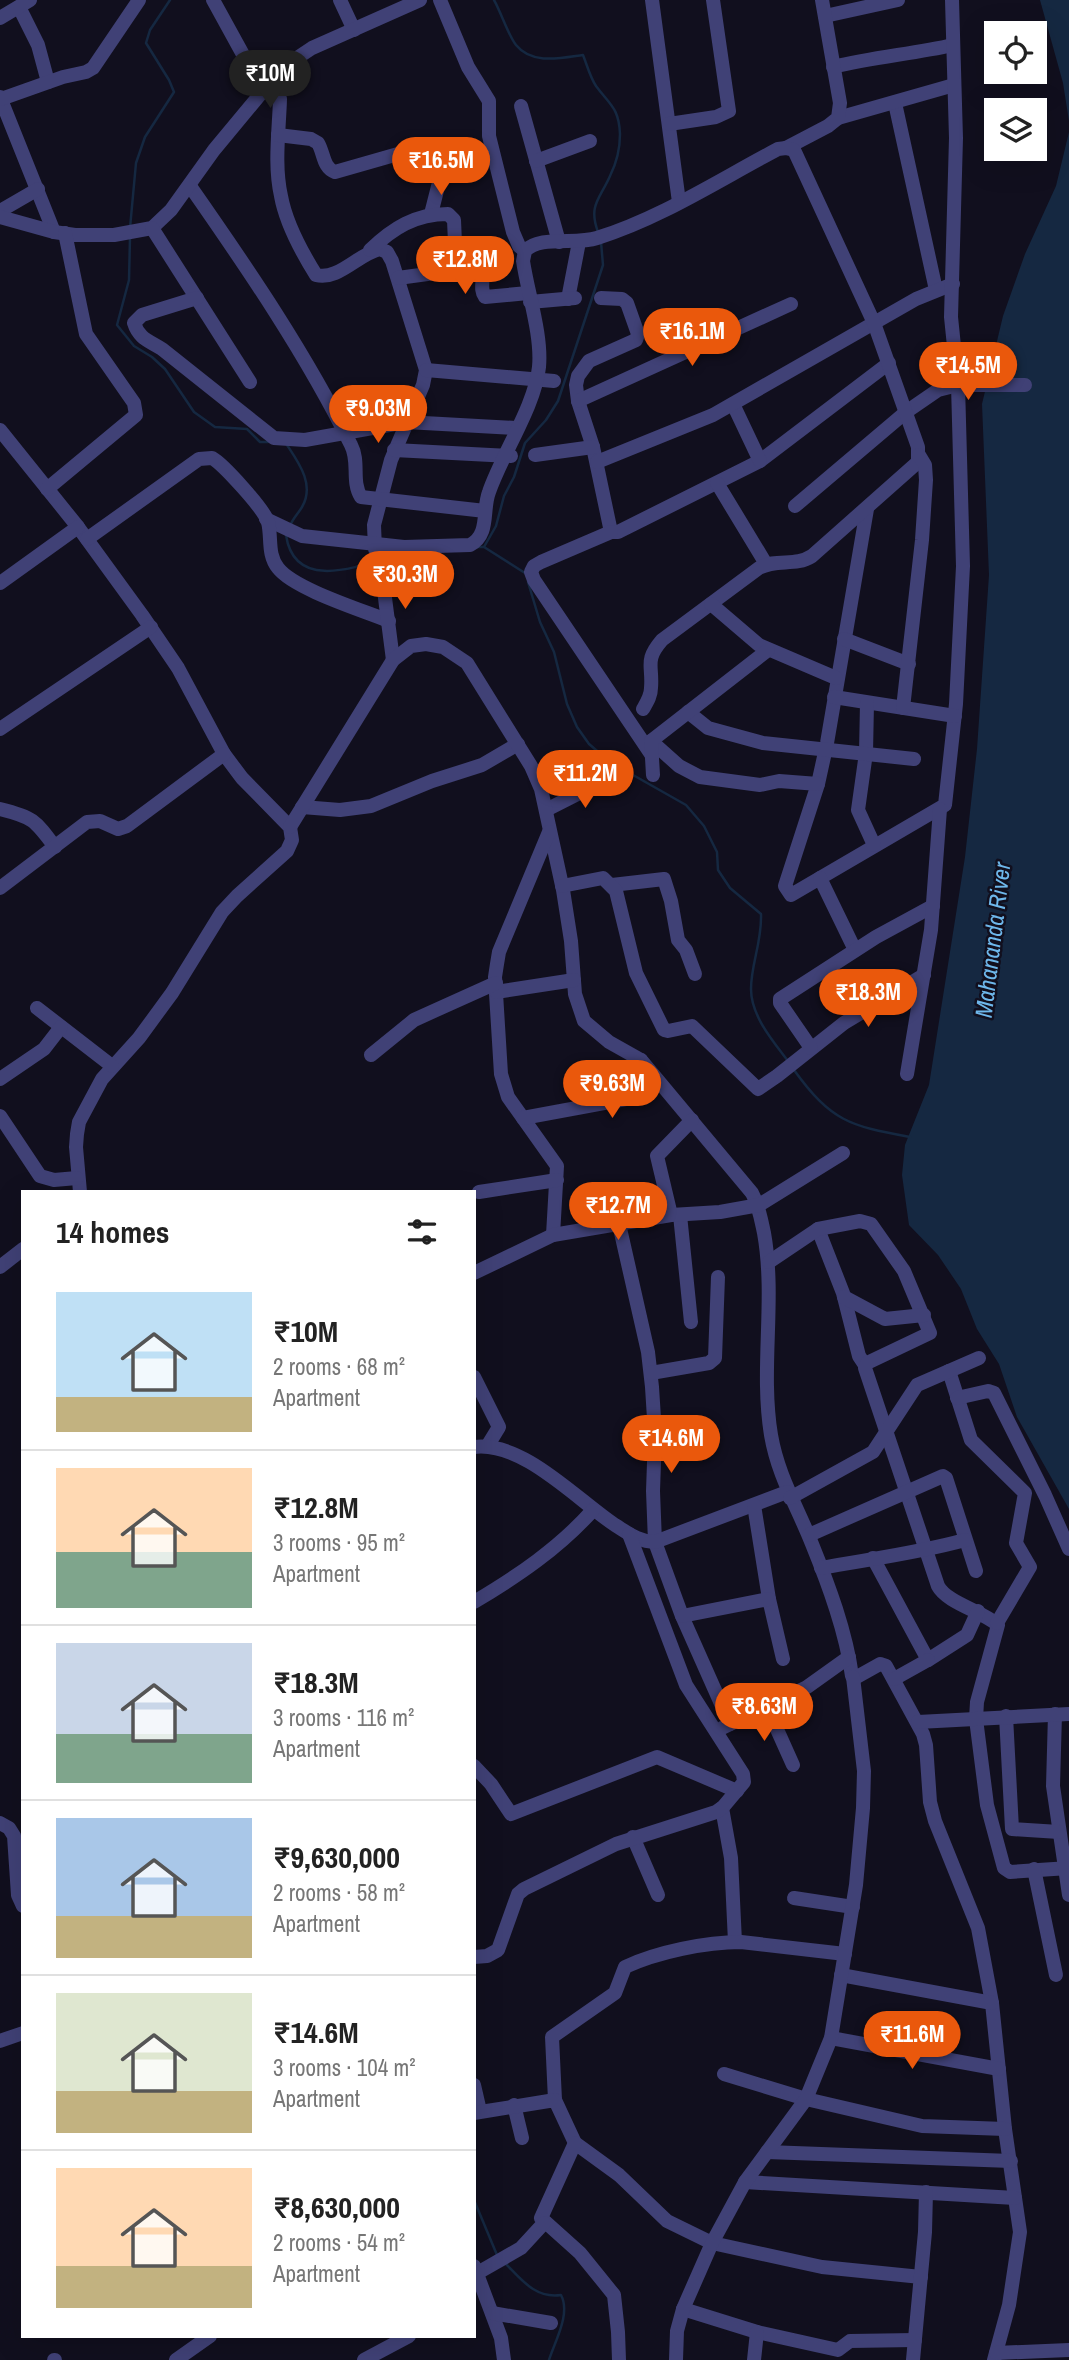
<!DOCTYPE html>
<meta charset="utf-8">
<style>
body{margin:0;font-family:"Archivo Narrow",sans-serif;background:#f6f6f6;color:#222;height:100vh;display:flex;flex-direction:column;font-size:26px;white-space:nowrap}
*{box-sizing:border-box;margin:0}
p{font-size:23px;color:#767676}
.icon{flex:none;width:38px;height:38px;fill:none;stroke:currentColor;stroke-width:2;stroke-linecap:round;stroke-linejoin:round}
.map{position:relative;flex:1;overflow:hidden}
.side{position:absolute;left:21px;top:1190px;width:455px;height:1148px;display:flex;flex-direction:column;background:#fff;border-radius:0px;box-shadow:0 7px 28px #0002}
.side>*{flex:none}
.controls{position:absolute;left:984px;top:21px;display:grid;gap:14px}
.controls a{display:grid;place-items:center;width:63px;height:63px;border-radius:0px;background:#fff;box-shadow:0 7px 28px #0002;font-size:35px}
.price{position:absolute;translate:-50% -60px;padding:0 16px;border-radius:24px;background:#ea580c;color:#fff;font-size:23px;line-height:46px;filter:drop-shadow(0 2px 4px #0008)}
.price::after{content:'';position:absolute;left:50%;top:42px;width:21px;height:16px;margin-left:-10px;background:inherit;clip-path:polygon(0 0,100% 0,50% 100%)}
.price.on{background:#222;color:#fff}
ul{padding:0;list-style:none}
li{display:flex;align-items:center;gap:21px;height:175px;padding:0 35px}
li+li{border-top:2px solid #e0e0e0}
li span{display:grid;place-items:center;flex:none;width:196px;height:140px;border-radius:0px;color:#555}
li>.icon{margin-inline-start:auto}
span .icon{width:84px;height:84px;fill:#fffc;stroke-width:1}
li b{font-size:30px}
h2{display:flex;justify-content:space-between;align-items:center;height:84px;padding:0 35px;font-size:30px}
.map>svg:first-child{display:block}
.water{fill:#152841}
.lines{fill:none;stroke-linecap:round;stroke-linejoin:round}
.stream{stroke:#152841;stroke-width:2.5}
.minor{stroke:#404176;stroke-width:14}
.labels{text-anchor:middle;stroke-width:5;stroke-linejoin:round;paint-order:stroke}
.water-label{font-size:24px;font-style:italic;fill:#6eb7eb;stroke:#110f1e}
</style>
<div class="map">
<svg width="1069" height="2360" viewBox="0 0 1069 2360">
<rect width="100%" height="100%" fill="#110f1e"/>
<g class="water">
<path d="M 1040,0 L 1069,0 L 1069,121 L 1063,83 Z"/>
<path d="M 1069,132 L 1069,1509 L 1017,1417 L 999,1364 L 977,1329 L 961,1289 L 938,1255 L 909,1225 L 902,1175 L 905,1145 L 929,1085 L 965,857 L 977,749 L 989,575 L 982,404 L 1003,316 L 1025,254 L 1056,186 Z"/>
</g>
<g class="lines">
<g class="stream">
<path d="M 494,0 C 501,12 508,35 516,45 C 532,65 561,58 583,55 C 587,65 590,77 596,86 C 610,105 619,108 620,134 C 620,148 616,164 610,176 C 600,199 588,205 598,232"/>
<path d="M 130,228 L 136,163 L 145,137 L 174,92 L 169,80 L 146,43 L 150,30 L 170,0"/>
<path d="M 130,238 L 129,280 L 117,325 L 134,346 L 152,357 L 165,369 L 194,412 L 215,427 L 247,429 L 260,442 L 268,442"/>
<path d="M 287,445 C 299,463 315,485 302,507 C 298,514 293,518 290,526"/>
<path d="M 286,535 C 295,596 366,563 403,553"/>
<path d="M 476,547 L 484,547 L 525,573"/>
<path d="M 484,547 L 496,526 L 504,496 L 514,477 L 525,443 L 546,420 L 558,401 L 603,265 L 601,242"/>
<path d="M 528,582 L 540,622 L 554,652 L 567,704 L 577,727 L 589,744 L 610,762 L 686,805 L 704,826 L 717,852 L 718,870 L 730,888 L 761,914 C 762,942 751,964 751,989 C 751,1016 773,1041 788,1061"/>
<path d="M 794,1070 C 831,1121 849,1126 910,1137"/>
<path d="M 474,2200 L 497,2255"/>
<path d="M 504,2262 C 521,2279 535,2299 561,2295 C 571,2314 555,2341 549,2360"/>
</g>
<g class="minor">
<path d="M 213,0 L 263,91"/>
<path d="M 340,0 L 354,30"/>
<path d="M 440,0 L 468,67 L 489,101 L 489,136 L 513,232 L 519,246 L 525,251"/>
<path d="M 652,0 L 679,202"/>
<path d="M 19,7 L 38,45 L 48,82"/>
<path d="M 825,16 L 898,0"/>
<path d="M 0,18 L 30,0"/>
<path d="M 833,67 C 873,57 913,54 953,45"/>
<path d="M 269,84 L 277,90 L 280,99 C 279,131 274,165 281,196 C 286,224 301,251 316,275 C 338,281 358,254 380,249 L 387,252 L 392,261 L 426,370 L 423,385 L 391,460 L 374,525 L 375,549"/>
<path d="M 0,97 L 54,232"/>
<path d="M 1,99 L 63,77 L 86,72 L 93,68 L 139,0"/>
<path d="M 895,103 L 936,290"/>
<path d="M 521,106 L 559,242"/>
<path d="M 838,118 L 954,85"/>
<path d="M 669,124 L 716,117 L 729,111 L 713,0"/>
<path d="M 278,135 L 311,139 L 318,143 C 324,153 323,168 335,172 L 398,154 L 438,152 L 443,154 L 445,159 L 431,214"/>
<path d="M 786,148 L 828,126 L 838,118 L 840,103 L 822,0"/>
<path d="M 536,161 L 590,141"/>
<path d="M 190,186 C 248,269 306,354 351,445 C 360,462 351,481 361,497 L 485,511"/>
<path d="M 0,211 L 38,189"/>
<path d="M 0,217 L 54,232 L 75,235 L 114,235 L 152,228 L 171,210 L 214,150 L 282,68 L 312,48 L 420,0"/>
<path d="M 152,228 L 250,382"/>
<path d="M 370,250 C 393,228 415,214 448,214 L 454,220 L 455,243 L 468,255 L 468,267"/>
<path d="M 398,278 L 479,267 C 487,276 478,288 485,297 L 528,293"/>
<path d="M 197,298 L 142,315 L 134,323 C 139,339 150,341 162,349 L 274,438 L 305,440 L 406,422 L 516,428"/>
<path d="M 601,298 L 622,299 L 627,303 L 638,334 L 636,340 L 589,361 L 578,376 L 576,385 L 578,401 L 593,447 L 611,532 L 618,532 L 760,461 L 889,363"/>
<path d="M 568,299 L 579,242"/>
<path d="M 530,302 L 575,298"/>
<path d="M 426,370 L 554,381"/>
<path d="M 578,401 L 791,304"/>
<path d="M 733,404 L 760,461"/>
<path d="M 0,430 L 78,527 L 142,615 L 178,668 L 224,754 L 242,778 L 290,827 L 292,840 L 287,851 L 237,896 L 222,912 L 172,993 L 139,1038 L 102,1079 L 79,1122 L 77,1134 L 76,1147 L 80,1192"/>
<path d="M 394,450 L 511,456"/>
<path d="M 535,455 L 593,447"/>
<path d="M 597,462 L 713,415 L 916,299 L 953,284"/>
<path d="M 717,483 L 766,564"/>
<path d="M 47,489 L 136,415 L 134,403 L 86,334 L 65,233"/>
<path d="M 795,506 L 906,412 L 938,390 L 958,385 L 1025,385"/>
<path d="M 867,509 L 827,743 L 818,784 L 785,886 L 791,895 L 945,805 L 956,704 L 963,566 L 958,385 L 951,317 L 956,138 L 952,0"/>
<path d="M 266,519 L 302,536 L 404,547 L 470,545 C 490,535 482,510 489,492 C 502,454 535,406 539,367 C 542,335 528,294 523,261 L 525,251 C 539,235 576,245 597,238 C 661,218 719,180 778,149 L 786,148 L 794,150 L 874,323 L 918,447 L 918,462 L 812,556 C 795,567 777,558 759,568 L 662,640 C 644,661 653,665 651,688 C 651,696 647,702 643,709"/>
<path d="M 611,532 L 541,562 L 534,566 L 531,572 L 534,580 L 651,754"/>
<path d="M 87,539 L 199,459 L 212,458 C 223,464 264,509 268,522 C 272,538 267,554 278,568 C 294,589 362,610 389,621"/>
<path d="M 381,567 L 393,660"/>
<path d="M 0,583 L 78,527"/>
<path d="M 711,604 L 759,645 L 836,678"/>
<path d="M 844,639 L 909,664"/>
<path d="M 834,697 L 955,716"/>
<path d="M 867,703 L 866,753 L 858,810 L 874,845"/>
<path d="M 903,708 L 922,540 L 926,480 L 925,465 L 919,455"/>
<path d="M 688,712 L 708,728 L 763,743 L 914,759"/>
<path d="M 0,729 L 151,627"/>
<path d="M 651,741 L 679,766 L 700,777 L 760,785 L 779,781 L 818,784"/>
<path d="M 653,775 L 651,741 L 768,650"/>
<path d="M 302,807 L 340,810 L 371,806 L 432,781 L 482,765 L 518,744"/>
<path d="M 0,809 C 33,817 35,820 55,847"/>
<path d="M 546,810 L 609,778"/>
<path d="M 290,827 L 393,660 L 411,646 L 426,644 L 443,647 L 467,663 L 531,766 L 541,789 L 563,890 L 571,941 L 575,994 L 584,1021 L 609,1042 L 641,1060 L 752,1193 C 759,1206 761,1219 764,1233 C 776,1300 760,1368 771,1435 C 778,1476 797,1506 812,1544 C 829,1586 846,1632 852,1676 L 855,1678 L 880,1664 L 886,1666 L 923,1734 L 926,1745 L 930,1802 L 935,1821 L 978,1928 L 992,2003 L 1005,2129 L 1020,2232 L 1009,2305 L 994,2360"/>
<path d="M 549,832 L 499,952 L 497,964 L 495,977 L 501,1074 L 508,1097 L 557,1166 L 553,1235"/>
<path d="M 820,878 L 855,950"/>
<path d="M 612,885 L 664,879 L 671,901 L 678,940 L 686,950 L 695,974"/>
<path d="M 562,886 L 603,878 L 616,891 L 636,973 L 664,1030 L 668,1031 L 692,1026 L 758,1089 L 777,1076 L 844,1023 L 924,975"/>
<path d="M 0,888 L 87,822 L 100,821 L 118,829 L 127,826 L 224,754"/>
<path d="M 496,992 L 574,980"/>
<path d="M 37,1008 L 112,1066"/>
<path d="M 811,1048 L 780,1003 L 780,999 L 876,937 L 933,906"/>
<path d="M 371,1055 L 414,1020 L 496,983"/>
<path d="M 907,1074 L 931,930 L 940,809"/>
<path d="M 0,1079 L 44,1049 L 61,1027"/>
<path d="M 0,1116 L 40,1176 L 54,1180 L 77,1178"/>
<path d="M 523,1118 L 631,1098 L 637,1092 L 641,1060"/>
<path d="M 479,1192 L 557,1180"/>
<path d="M 671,1215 L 657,1156 L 692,1120"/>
<path d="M 680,1215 L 691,1322"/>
<path d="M 619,1224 L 648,1352 L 652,1387 L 655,1434 L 653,1491 L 655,1542 L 682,1616 L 730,1724"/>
<path d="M 818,1229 L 843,1293 L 859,1356 L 865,1365"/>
<path d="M 769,1262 L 818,1229 L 860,1221 L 871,1224 L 904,1271 L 930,1333 L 867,1363 L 865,1368 L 938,1586 C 947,1603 982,1611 998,1625 L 977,1702 L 976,1719 L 987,1805 L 1004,1868 L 1010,1872 L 1069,1868"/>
<path d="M 0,1267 L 23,1249"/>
<path d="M 474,1273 L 553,1235 L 671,1215 L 720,1212 L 759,1205 L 843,1153"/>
<path d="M 844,1297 L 885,1319 L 924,1315"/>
<path d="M 949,1371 L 971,1440 L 1025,1493 L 1016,1543 L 1030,1567 L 997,1623"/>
<path d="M 651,1373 L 709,1363 L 715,1358 L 718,1277"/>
<path d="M 474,1377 L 499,1427 L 488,1445"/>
<path d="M 957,1398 L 988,1391 L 994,1393 L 1045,1495 L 1069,1549"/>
<path d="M 474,1447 C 523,1441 576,1499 615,1525 C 628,1533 639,1542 655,1542 L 787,1492"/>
<path d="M 790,1498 L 873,1452 L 917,1385 L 979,1358"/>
<path d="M 754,1505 L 769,1599 L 783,1659"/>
<path d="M 809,1535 L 943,1476 L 946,1478 L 976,1571"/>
<path d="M 873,1558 L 928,1660 L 967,1635 L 978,1611"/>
<path d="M 821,1568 C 870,1559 918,1553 965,1540"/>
<path d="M 474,1602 C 518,1576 559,1548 593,1510"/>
<path d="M 682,1616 L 769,1599"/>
<path d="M 894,1679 L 928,1660"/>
<path d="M 767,1707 L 793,1765"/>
<path d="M 1055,1714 L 1053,1786 L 1069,1895"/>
<path d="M 1006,1716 L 1012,1829 L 1059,1832"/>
<path d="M 918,1722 L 1069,1714"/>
<path d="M 722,1728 L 807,1687 L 849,1657"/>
<path d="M 474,1766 L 491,1784 L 511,1814 L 657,1757 L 737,1791"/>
<path d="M 722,1808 L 731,1858 L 735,1942"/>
<path d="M 0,1823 L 9,1828 L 14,1836 L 18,1895 L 23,1906"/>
<path d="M 633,1837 L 658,1895"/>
<path d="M 1034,1869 L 1056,1975"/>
<path d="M 794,1898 L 853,1907"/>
<path d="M 474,1957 L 487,1956 L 498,1950 L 518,1894 L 524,1889 L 616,1844 L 716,1812 L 723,1807 L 744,1782 L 743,1774 L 686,1685 L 629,1534"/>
<path d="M 841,1975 L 992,2003"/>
<path d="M 831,2038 L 999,2069"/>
<path d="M 0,2041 L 23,2033"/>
<path d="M 724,2074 L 806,2099 L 922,2126 L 1005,2129"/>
<path d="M 474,2085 L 480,2111"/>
<path d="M 555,2100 L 552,2037 L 615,1993 L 625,1967 C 657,1952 706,1942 741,1942 L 845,1954"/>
<path d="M 514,2105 L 522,2138"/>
<path d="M 474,2113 L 555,2100 L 575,2143 L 619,2175 L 667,2221 L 712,2243 L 822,2267 L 921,2277"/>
<path d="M 575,2143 L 541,2218 L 580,2253 L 614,2295 L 618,2332 L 619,2360"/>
<path d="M 767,2152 L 1011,2161"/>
<path d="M 745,2182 L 1015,2198"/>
<path d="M 474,2266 L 501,2338 L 504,2360"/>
<path d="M 474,2275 L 521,2248 L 544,2223"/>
<path d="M 683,2309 L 757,2332 L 838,2350 L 850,2341 L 915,2340"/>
<path d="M 492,2313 L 551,2323"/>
<path d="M 996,2353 L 1069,2350"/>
<path d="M 54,2360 L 55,2360"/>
<path d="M 176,2360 L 210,2336"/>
<path d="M 364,2360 L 409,2336"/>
<path d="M 676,2360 L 677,2331 L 683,2309 L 712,2243 L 745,2182 L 806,2099 L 831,2038 L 856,1885 L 863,1808 L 864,1771 L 853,1677"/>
<path d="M 754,2360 L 757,2332"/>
<path d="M 913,2360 L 925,2232 L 926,2192"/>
</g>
</g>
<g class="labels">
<g class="water-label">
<text transform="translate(993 940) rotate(-83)" y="8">Mahananda River</text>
</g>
</g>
</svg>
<div class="controls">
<a><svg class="icon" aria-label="locate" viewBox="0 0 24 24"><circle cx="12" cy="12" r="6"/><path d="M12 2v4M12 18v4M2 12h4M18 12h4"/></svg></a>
<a><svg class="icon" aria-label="layers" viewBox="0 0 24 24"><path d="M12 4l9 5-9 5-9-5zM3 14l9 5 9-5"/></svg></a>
</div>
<b class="price on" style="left:270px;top:110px">₹10M</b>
<b class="price" style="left:441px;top:197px">₹16.5M</b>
<b class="price" style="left:465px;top:296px">₹12.8M</b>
<b class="price" style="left:692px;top:368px">₹16.1M</b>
<b class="price" style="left:968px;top:402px">₹14.5M</b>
<b class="price" style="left:378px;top:445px">₹9.03M</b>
<b class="price" style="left:405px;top:611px">₹30.3M</b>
<b class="price" style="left:585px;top:810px">₹11.2M</b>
<b class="price" style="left:868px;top:1029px">₹18.3M</b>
<b class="price" style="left:612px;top:1120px">₹9.63M</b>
<b class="price" style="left:618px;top:1242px">₹12.7M</b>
<b class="price" style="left:671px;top:1475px">₹14.6M</b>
<b class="price" style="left:764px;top:1743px">₹8.63M</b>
<b class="price" style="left:912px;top:2071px">₹11.6M</b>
<section class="side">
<h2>14 homes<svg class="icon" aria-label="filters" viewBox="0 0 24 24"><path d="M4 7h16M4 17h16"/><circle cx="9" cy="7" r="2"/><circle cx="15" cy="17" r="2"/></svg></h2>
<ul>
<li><span style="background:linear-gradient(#bfe0f5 75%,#c2b280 0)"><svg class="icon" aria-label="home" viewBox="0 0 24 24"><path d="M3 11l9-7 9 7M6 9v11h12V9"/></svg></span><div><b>₹10M</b><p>2 rooms · 68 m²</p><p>Apartment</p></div></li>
<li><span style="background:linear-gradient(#ffd9b3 60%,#7fa58c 0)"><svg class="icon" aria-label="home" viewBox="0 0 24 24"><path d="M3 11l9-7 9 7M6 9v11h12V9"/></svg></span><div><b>₹12.8M</b><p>3 rooms · 95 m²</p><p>Apartment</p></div></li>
<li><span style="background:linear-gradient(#c9d6e8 65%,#7fa58c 0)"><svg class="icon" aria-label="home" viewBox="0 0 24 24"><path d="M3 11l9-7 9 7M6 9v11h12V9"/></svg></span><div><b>₹18.3M</b><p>3 rooms · 116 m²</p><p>Apartment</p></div></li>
<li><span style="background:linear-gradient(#a9c7e8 70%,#c2b280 0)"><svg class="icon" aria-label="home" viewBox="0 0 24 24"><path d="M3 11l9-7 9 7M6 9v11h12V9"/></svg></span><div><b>₹9,630,000</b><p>2 rooms · 58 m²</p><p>Apartment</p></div></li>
<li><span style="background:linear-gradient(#dfe7d0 70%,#c2b280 0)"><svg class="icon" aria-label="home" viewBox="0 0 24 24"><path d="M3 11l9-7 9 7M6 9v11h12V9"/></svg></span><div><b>₹14.6M</b><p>3 rooms · 104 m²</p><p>Apartment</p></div></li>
<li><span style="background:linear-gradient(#ffd9b3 70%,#c2b280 0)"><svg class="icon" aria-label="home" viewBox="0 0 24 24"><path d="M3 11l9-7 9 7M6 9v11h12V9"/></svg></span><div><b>₹8,630,000</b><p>2 rooms · 54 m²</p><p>Apartment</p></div></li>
</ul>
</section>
</div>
